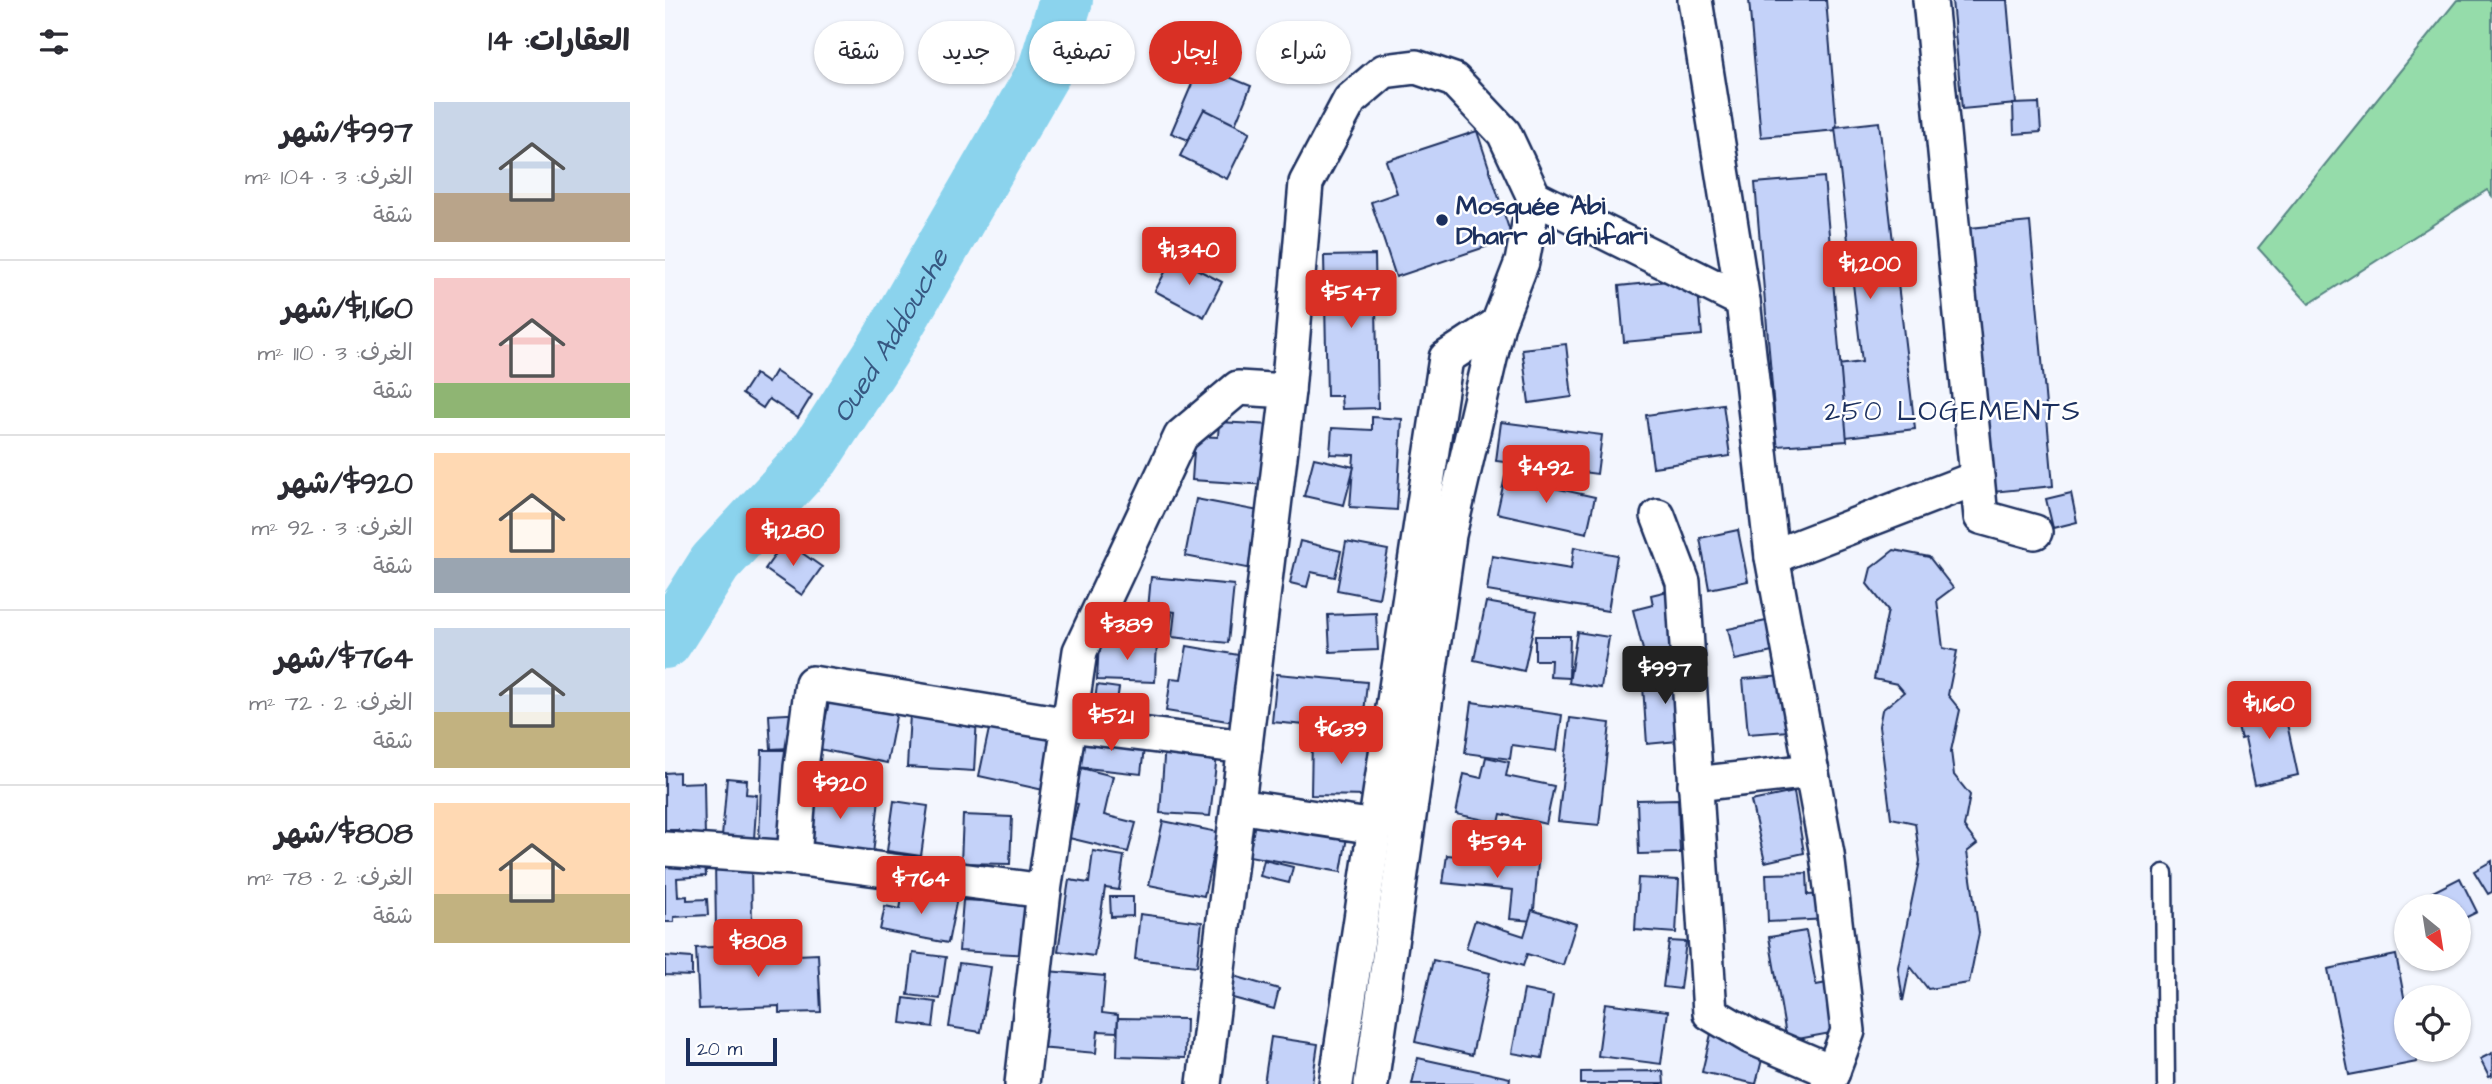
<!DOCTYPE html>
<html lang="ar">
<meta charset="utf-8">
<style>
body{margin:0;font-family:"Architects Daughter","Playpen Sans Arabic",sans-serif;background:#f7f7f7;color:#2b2b33;direction:rtl;height:100vh;display:flex;flex-direction:column;font-size:26px;white-space:nowrap}
*{box-sizing:border-box;margin:0}
p{font-size:23px;color:#7c7c81}
.icon{flex:none;width:38px;height:38px;fill:none;stroke:currentColor;stroke-width:2;stroke-linecap:round;stroke-linejoin:round}
.map{position:relative;flex:1;overflow:hidden;direction:ltr}
.details{display:flex;flex-direction:column;background:#fff;width:665px}
.details>*{flex:none}
.top-card{position:absolute;left:21px;top:21px;width:665px;height:63px;direction:rtl;display:flex;gap:14px}
.needle{width:46px;rotate:150deg}
.controls{position:absolute;left:1729px;top:894px;display:grid;gap:14px}
.controls a{display:grid;place-items:center;width:77px;height:77px;border-radius:50%;background:#fff;box-shadow:0 2px 5px #0004;font-size:35px}
.scale{position:absolute;left:21px;bottom:18px;width:91px;box-sizing:border-box;padding-left:7px;border:4px solid #1b2f5e;border-top:0;font-size:19px;line-height:24px;white-space:nowrap;color:#1b2f5e;-webkit-text-stroke:5px #fff;paint-order:stroke}
.price{position:absolute;translate:-50% -60px;padding:0 16px;border-radius:7px;background:#d93025;color:#fff;font-size:23px;line-height:46px;filter:drop-shadow(0 2px 4px #0008)}
.price::after{content:'';position:absolute;left:50%;top:42px;width:21px;height:16px;margin-left:-10px;background:inherit;clip-path:polygon(0 0,100% 0,50% 100%)}
.price.selected{background:#222;color:#fff}
ul{padding:0;list-style:none}
li{display:flex;align-items:center;gap:21px;height:175px;padding:0 35px}
li+li{border-top:2px solid #e1e1e2}
li span{display:grid;place-items:center;flex:none;width:196px;height:140px;border-radius:0px;color:#555}
li>.icon{margin-inline-start:auto}
span .icon{width:84px;height:84px;fill:#fffc;stroke-width:1}
li b{font-size:30px}
h2{display:flex;justify-content:space-between;align-items:center;height:84px;padding:0 35px;font-size:30px}
.tag{padding:0 24px;border-radius:32px;background:#fff;box-shadow:0 2px 5px #0004;font-size:24px;line-height:63px}
.tag.selected{background:#d93025;color:#fff}
main{display:flex;flex:1;min-height:0}
.map>svg:first-child{display:block}
.green{fill:#95dcaa;stroke:#588684;stroke-width:2}
.lines{fill:none;stroke-linecap:round;stroke-linejoin:round}
.river{stroke:#8bd3ed;stroke-width:54}
.building{fill:#c4d2f9;stroke:#1b2f5e;stroke-width:2}
.service-casing{stroke:#1b2f5e;stroke-width:21}
.minor-casing{stroke:#1b2f5e;stroke-width:38}
.service{stroke:#fff;stroke-width:16}
.minor{stroke:#fff;stroke-width:33}
.poi-dot{fill:#1b2f5e;stroke:#fff;stroke-width:2.5}
.labels{text-anchor:middle;stroke-width:5;stroke-linejoin:round;paint-order:stroke}
.poi-label{font-size:26px;font-weight:bold;fill:#1b2f5e;stroke:#fff;text-anchor:start}
.water-label{font-size:28px;font-style:italic;fill:#375882;stroke:#fff}
.neighbourhood-label{font-size:28px;letter-spacing:2px;fill:#1b2f5e;stroke:#fff}
</style>
<main>
<div class="map">
<svg width="1827" height="1084" viewBox="0 0 1827 1084">
<rect width="100%" height="100%" fill="#f3f6fe"/>
<filter id="ink" filterUnits="userSpaceOnUse"><feTurbulence type="fractalNoise" baseFrequency=".0143" numOctaves="2"/><feDisplacementMap in="SourceGraphic" scale="14" xChannelSelector="R" yChannelSelector="G"/><feConvolveMatrix kernelMatrix="1 2 1 2 8 2 1 2 1" color-interpolation-filters="sRGB"/></filter>
<g filter="url(#ink)">
<path class="green" d="M 1792,0 L 1827,0 L 1827,196 L 1822,190 L 1644,304 L 1593,248 Z"/>
<g class="lines">
<path class="river" id="s1" d="M 0,642 L 50,563 L 149,456 L 219,348 L 379,72 L 401,0"/>
</g>
<g class="building">
<path d="M 1084,0 L 1161,0 L 1172,130 L 1096,137 Z"/>
<path d="M 1287,0 L 1342,0 L 1351,104 L 1297,109 Z"/>
<path d="M 535,65 L 586,86 L 558,154 L 506,133 Z"/>
<path d="M 1374,103 L 1376,132 L 1349,134 L 1348,104 Z"/>
<path d="M 539,109 L 585,132 L 562,179 L 515,156 Z"/>
<path d="M 1214,122 L 1250,429 L 1164,439 L 1155,367 L 1197,362 L 1170,127 Z"/>
<path d="M 812,131 L 847,238 L 731,277 L 706,202 L 732,193 L 721,161 Z"/>
<path d="M 1159,177 L 1182,441 L 1112,446 L 1090,183 Z"/>
<path d="M 1365,222 L 1388,486 L 1328,492 L 1305,228 Z"/>
<path d="M 710,255 L 713,408 L 677,409 L 676,396 L 662,396 L 659,256 Z"/>
<path d="M 508,257 L 557,282 L 539,317 L 490,291 Z"/>
<path d="M 1032,278 L 1037,335 L 959,342 L 954,286 Z"/>
<path d="M 901,344 L 907,397 L 864,403 L 857,349 Z"/>
<path d="M 110,371 L 147,395 L 133,418 L 104,399 L 98,408 L 77,394 L 90,374 L 103,383 Z"/>
<path d="M 1058,404 L 1065,456 L 988,467 L 981,415 Z"/>
<path d="M 707,417 L 737,419 L 732,510 L 685,507 L 689,455 L 665,454 L 667,428 L 707,430 Z"/>
<path d="M 554,422 L 607,425 L 603,485 L 527,480 L 530,436 L 553,437 Z"/>
<path d="M 836,422 L 937,435 L 932,474 L 831,461 Z"/>
<path d="M 649,458 L 689,467 L 679,505 L 639,496 Z"/>
<path d="M 840,477 L 930,497 L 922,533 L 832,513 Z"/>
<path d="M 1406,493 L 1412,522 L 1388,528 L 1381,499 Z"/>
<path d="M 531,499 L 594,511 L 587,569 L 520,556 Z"/>
<path d="M 1073,530 L 1083,581 L 1044,589 L 1035,538 Z"/>
<path d="M 120,541 L 157,567 L 137,595 L 100,569 Z"/>
<path d="M 635,541 L 676,551 L 670,577 L 646,572 L 642,587 L 625,583 Z"/>
<path d="M 681,542 L 723,550 L 714,598 L 672,590 Z"/>
<path d="M 909,547 L 952,555 L 943,611 L 822,591 L 827,556 L 906,569 Z"/>
<path d="M 1229,550 L 1264,557 L 1288,588 L 1272,600 L 1278,648 L 1292,651 L 1283,695 L 1295,710 L 1286,751 L 1289,775 L 1305,795 L 1299,827 L 1312,844 L 1302,852 L 1314,933 L 1304,983 L 1263,989 L 1245,966 L 1238,1001 L 1233,967 L 1255,861 L 1250,823 L 1226,818 L 1214,726 L 1217,710 L 1239,692 L 1232,684 L 1209,679 L 1223,610 L 1202,584 L 1206,568 Z"/>
<path d="M 486,577 L 569,585 L 563,643 L 507,637 L 510,612 L 483,609 Z"/>
<path d="M 1007,590 L 1022,651 L 981,662 L 968,610 L 988,605 L 986,595 Z"/>
<path d="M 821,602 L 872,611 L 859,671 L 809,660 Z"/>
<path d="M 481,611 L 507,614 L 502,645 L 477,642 Z"/>
<path d="M 711,613 L 713,650 L 665,652 L 663,615 Z"/>
<path d="M 1106,620 L 1112,651 L 1070,660 L 1063,629 Z"/>
<path d="M 912,632 L 944,637 L 936,688 L 904,683 Z"/>
<path d="M 870,636 L 905,636 L 904,678 L 885,677 L 886,660 L 870,660 Z"/>
<path d="M 434,641 L 492,644 L 490,682 L 432,680 Z"/>
<path d="M 522,646 L 585,657 L 575,723 L 501,711 L 506,678 L 516,679 Z"/>
<path d="M 1017,668 L 1023,740 L 982,744 L 977,672 Z"/>
<path d="M 612,674 L 702,682 L 699,714 L 720,716 L 719,732 L 607,722 Z"/>
<path d="M 1120,676 L 1124,731 L 1083,734 L 1078,679 Z"/>
<path d="M 432,685 L 454,688 L 451,707 L 476,711 L 475,722 L 428,717 Z"/>
<path d="M 1615,691 L 1633,775 L 1590,785 L 1580,738 L 1576,739 L 1571,719 L 1599,713 L 1595,695 Z"/>
<path d="M 165,697 L 232,711 L 222,763 L 154,749 Z"/>
<path d="M 807,702 L 897,715 L 892,751 L 847,745 L 845,759 L 800,753 Z"/>
<path d="M 141,713 L 143,747 L 106,749 L 104,715 Z"/>
<path d="M 245,714 L 312,717 L 309,771 L 242,767 Z"/>
<path d="M 327,715 L 394,741 L 383,791 L 314,776 Z"/>
<path d="M 905,718 L 945,723 L 934,825 L 893,821 Z"/>
<path d="M 416,731 L 480,739 L 476,774 L 412,767 Z"/>
<path d="M 647,736 L 706,736 L 705,796 L 646,795 Z"/>
<path d="M 500,744 L 553,747 L 545,816 L 495,813 Z"/>
<path d="M 97,750 L 133,750 L 132,844 L 94,843 Z"/>
<path d="M 821,757 L 844,762 L 841,776 L 889,786 L 881,824 L 836,814 L 834,823 L 791,814 L 799,774 L 816,778 Z"/>
<path d="M 416,768 L 448,776 L 439,815 L 471,823 L 463,852 L 404,838 L 413,804 L 407,803 Z"/>
<path d="M 14,772 L 14,783 L 39,782 L 40,840 L 14,841 L 13,830 L 0,830 L 0,773 Z"/>
<path d="M 62,778 L 82,780 L 81,794 L 92,795 L 89,839 L 57,837 Z"/>
<path d="M 145,784 L 182,787 L 181,795 L 214,798 L 208,855 L 139,848 Z"/>
<path d="M 1129,792 L 1139,853 L 1100,862 L 1086,801 Z"/>
<path d="M 1013,799 L 1015,853 L 974,854 L 972,800 Z"/>
<path d="M 229,801 L 263,806 L 256,856 L 222,851 Z"/>
<path d="M 298,815 L 347,817 L 345,864 L 296,863 Z"/>
<path d="M 498,821 L 553,832 L 539,896 L 484,885 Z"/>
<path d="M 590,822 L 682,837 L 676,872 L 584,856 Z"/>
<path d="M 428,851 L 459,856 L 454,890 L 440,888 L 429,956 L 393,951 L 404,880 L 424,883 Z"/>
<path d="M 782,855 L 873,863 L 868,921 L 845,919 L 848,890 L 778,883 Z"/>
<path d="M 599,860 L 628,867 L 624,883 L 595,876 Z"/>
<path d="M 50,861 L 86,861 L 87,929 L 51,930 Z"/>
<path d="M 1827,861 L 1827,892 L 1823,894 L 1809,871 Z"/>
<path d="M 40,863 L 41,876 L 12,878 L 13,897 L 22,896 L 22,900 L 42,899 L 43,915 L 9,917 L 9,922 L 0,922 L 0,866 Z"/>
<path d="M 1142,873 L 1143,895 L 1162,894 L 1163,919 L 1103,922 L 1101,874 Z"/>
<path d="M 973,878 L 1014,880 L 1011,933 L 970,930 Z"/>
<path d="M 1795,878 L 1812,912 L 1794,921 L 1794,906 L 1763,906 L 1758,897 Z"/>
<path d="M 239,888 L 292,898 L 283,943 L 215,930 L 220,906 L 235,909 Z"/>
<path d="M 445,897 L 468,897 L 468,916 L 446,917 Z"/>
<path d="M 298,900 L 368,904 L 364,955 L 294,951 Z"/>
<path d="M 867,910 L 911,924 L 898,965 L 862,954 L 858,966 L 801,948 L 810,920 L 859,936 Z"/>
<path d="M 475,914 L 537,922 L 532,966 L 470,959 Z"/>
<path d="M 1141,931 L 1151,985 L 1162,983 L 1171,1032 L 1122,1041 L 1104,937 Z"/>
<path d="M 1004,941 L 1021,942 L 1015,989 L 998,987 Z"/>
<path d="M 109,944 L 110,956 L 153,954 L 156,1012 L 114,1013 L 114,1006 L 34,1009 L 31,948 Z"/>
<path d="M 248,953 L 281,957 L 275,999 L 243,995 Z"/>
<path d="M 1731,955 L 1741,1007 L 1741,1050 L 1750,1050 L 1752,1062 L 1684,1075 L 1663,969 Z"/>
<path d="M 0,956 L 27,958 L 27,976 L 0,975 Z"/>
<path d="M 768,960 L 825,973 L 807,1055 L 750,1042 Z"/>
<path d="M 294,963 L 326,967 L 316,1032 L 284,1027 Z"/>
<path d="M 382,971 L 440,976 L 437,1013 L 453,1015 L 452,1032 L 433,1031 L 431,1053 L 374,1048 Z"/>
<path d="M 569,976 L 614,989 L 609,1009 L 564,997 Z"/>
<path d="M 859,990 L 888,996 L 877,1058 L 847,1053 Z"/>
<path d="M 239,998 L 271,1002 L 268,1027 L 236,1023 Z"/>
<path d="M 940,1003 L 1003,1011 L 996,1064 L 933,1056 Z"/>
<path d="M 453,1018 L 521,1019 L 520,1058 L 452,1056 Z"/>
<path d="M 1046,1034 L 1100,1047 L 1091,1084 L 1037,1072 Z"/>
<path d="M 606,1037 L 653,1044 L 647,1084 L 599,1084 Z"/>
<path d="M 1827,1053 L 1827,1076 L 1824,1077 L 1815,1059 Z"/>
<path d="M 753,1058 L 845,1078 L 844,1084 L 747,1084 Z"/>
<path d="M 998,1071 L 999,1084 L 916,1084 L 916,1072 Z"/>
</g>
<g class="lines">
<defs>
<path id="service" d="M 1499,873 L 1501,1084"/>
<g id="minor">
<path d="M 1030,0 L 1078,301"/>
<path d="M 1265,0 L 1316,517 L 1370,532"/>
<path d="M 623,391 L 641,183 L 685,100 L 719,71 L 751,67 L 789,80 L 839,133 L 869,197 L 1078,301 L 1107,557 L 1162,854 L 1183,1031 L 1163,1084"/>
<path d="M 993,516 L 1018,582 L 1045,1013 L 1086,1037 L 1168,1072"/>
<path d="M 1107,557 L 1312,478"/>
<path d="M 1030,784 L 1147,771"/>
<path d="M 573,806 L 710,827"/>
<path d="M 0,849 L 129,858 L 379,891"/>
<path d="M 129,858 L 136,767 L 147,683 L 404,725 L 580,747"/>
<path d="M 357,1084 L 379,891 L 415,651 L 516,436 L 573,388 L 623,391 L 539,1084"/>
<path d="M 671,1084 L 781,358 L 833,324"/>
<path d="M 706,1084 L 784,535 L 833,324 L 857,262 L 869,197"/>
</g>
</defs>
<use href="#service" class="service-casing"/>
<use href="#minor" class="minor-casing"/>
<use href="#service" class="service"/>
<use href="#minor" class="minor"/>
</g>
</g>
<circle class="poi-dot" cx="777" cy="220" r="7"/>
<g class="labels">
<g class="poi-label">
<text x="791" y="214">Mosquée Abi<tspan x="791" dy="30">Dharr al Ghifari</tspan></text>
</g>
<g class="water-label">
<text dy="10" stroke="none"><textPath href="#s1" startOffset="382">Oued Addouche</textPath></text>
</g>
<g class="neighbourhood-label">
<text x="1288" y="420">250 LOGEMENTS</text>
</g>
</g>
</svg>
<div class="controls">
<a><svg class="needle" viewBox="-14 -14 28 28"><path d="M0-13l5 13h-10z" fill="#e53935"/><path d="M0 13l5-13h-10z" fill="#7c7c81"/></svg></a>
<a><svg class="icon" aria-label="locate" viewBox="0 0 24 24"><circle cx="12" cy="12" r="6"/><path d="M12 2v4M12 18v4M2 12h4M18 12h4"/></svg></a>
</div>
<div class="scale">20 m</div>
<b class="price" style="left:524px;top:287px">$1,340</b>
<b class="price" style="left:1205px;top:301px">$1,200</b>
<b class="price" style="left:686px;top:330px">$547</b>
<b class="price" style="left:881px;top:505px">$492</b>
<b class="price" style="left:128px;top:568px">$1,280</b>
<b class="price" style="left:462px;top:662px">$389</b>
<b class="price selected" style="left:1000px;top:706px">$997</b>
<b class="price" style="left:1604px;top:741px">$1,160</b>
<b class="price" style="left:446px;top:753px">$521</b>
<b class="price" style="left:676px;top:766px">$639</b>
<b class="price" style="left:175px;top:821px">$920</b>
<b class="price" style="left:832px;top:880px">$594</b>
<b class="price" style="left:256px;top:916px">$764</b>
<b class="price" style="left:93px;top:979px">$808</b>
<div class="top-card">
<a class="tag">شراء</a>
<a class="tag selected">إيجار</a>
<a class="tag">تصفية</a>
<a class="tag">جديد</a>
<a class="tag">شقة</a>
</div>
</div>
<section class="details">
<h2>العقارات: 14<svg class="icon" aria-label="filters" viewBox="0 0 24 24"><path d="M4 7h16M4 17h16"/><circle cx="9" cy="7" r="2"/><circle cx="15" cy="17" r="2"/></svg></h2>
<ul>
<li><span style="background:linear-gradient(#c9d6e8 65%,#b9a48a 0)"><svg class="icon" aria-label="home" viewBox="0 0 24 24"><path d="M3 11l9-7 9 7M6 9v11h12V9"/></svg></span><div><b>$997/شهر</b><p>الغرف: 3 · 104 m²</p><p>شقة</p></div></li>
<li><span style="background:linear-gradient(#f6c9c9 75%,#8fb573 0)"><svg class="icon" aria-label="home" viewBox="0 0 24 24"><path d="M3 11l9-7 9 7M6 9v11h12V9"/></svg></span><div><b>$1,160/شهر</b><p>الغرف: 3 · 110 m²</p><p>شقة</p></div></li>
<li><span style="background:linear-gradient(#ffd9b3 75%,#9aa5b1 0)"><svg class="icon" aria-label="home" viewBox="0 0 24 24"><path d="M3 11l9-7 9 7M6 9v11h12V9"/></svg></span><div><b>$920/شهر</b><p>الغرف: 3 · 92 m²</p><p>شقة</p></div></li>
<li><span style="background:linear-gradient(#c9d6e8 60%,#c2b280 0)"><svg class="icon" aria-label="home" viewBox="0 0 24 24"><path d="M3 11l9-7 9 7M6 9v11h12V9"/></svg></span><div><b>$764/شهر</b><p>الغرف: 2 · 72 m²</p><p>شقة</p></div></li>
<li><span style="background:linear-gradient(#ffd9b3 65%,#c2b280 0)"><svg class="icon" aria-label="home" viewBox="0 0 24 24"><path d="M3 11l9-7 9 7M6 9v11h12V9"/></svg></span><div><b>$808/شهر</b><p>الغرف: 2 · 78 m²</p><p>شقة</p></div></li>
</ul>
</section>
</main>
